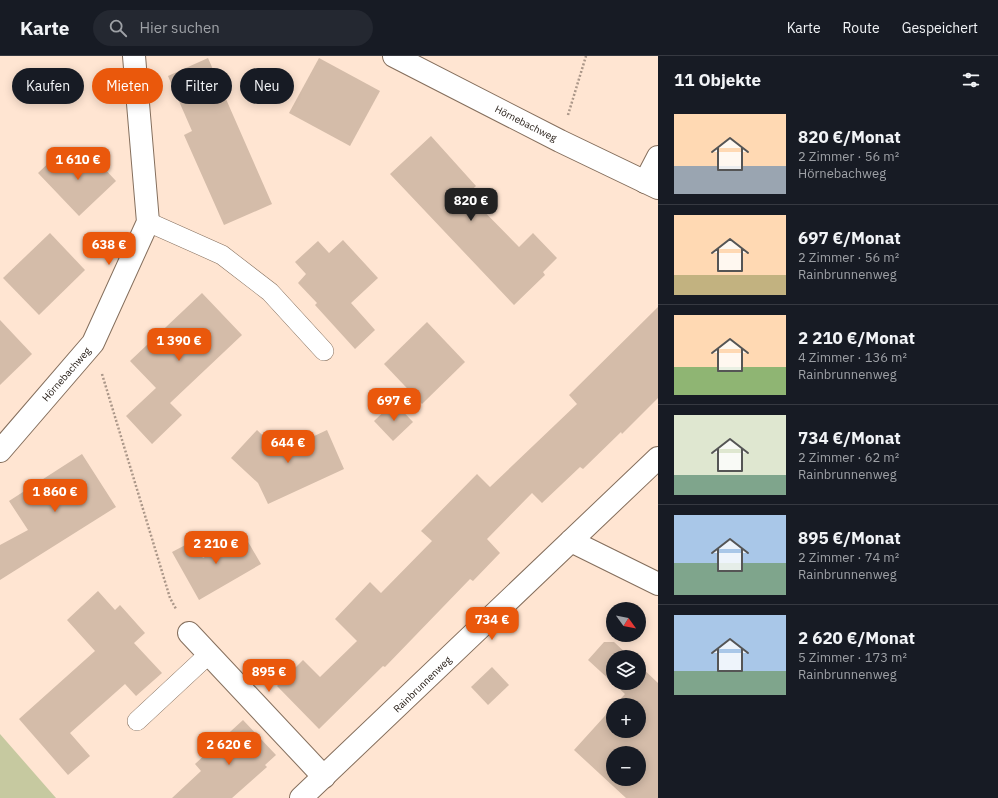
<!DOCTYPE html>
<html lang="de">
<meta charset="utf-8">
<style>
body{margin:0;font-family:"IBM Plex Sans",sans-serif;background:#242831;color:#f1f3f6;height:100vh;display:flex;flex-direction:column;font-size:15px;white-space:nowrap}
*{box-sizing:border-box;margin:0}
p{font-size:13px;color:#9ea1a6}
.icon{flex:none;width:22px;height:22px;fill:none;stroke:currentColor;stroke-width:2;stroke-linecap:round;stroke-linejoin:round}
.map{position:relative;flex:1;overflow:hidden}
.drawer{display:flex;flex-direction:column;background:#171b24;width:340px}
.drawer>*{flex:none}
.top-card{position:absolute;left:12px;top:12px;width:380px;height:36px;display:flex;gap:8px}
.needle{width:26px;rotate:123deg}
.tools{position:absolute;left:606px;top:546px;display:grid;gap:8px}
.tools a{display:grid;place-items:center;width:40px;height:40px;border-radius:50%;background:#171b24;box-shadow:0 2px 10px #0003;font-size:20px}
.price{position:absolute;translate:-50% -34px;padding:0 9px;border-radius:8px;background:#ea580c;color:#fff;font-size:13px;line-height:26px;filter:drop-shadow(0 1px 2px #0008)}
.price::after{content:'';position:absolute;left:50%;top:24px;width:12px;height:9px;margin-left:-6px;background:inherit;clip-path:polygon(0 0,100% 0,50% 100%)}
.price.active{background:#222;color:#fff}
ul{padding:0;list-style:none}
li{display:flex;align-items:center;gap:12px;height:100px;padding:0 16px}
li+li{border-top:1px solid #363941}
li span{display:grid;place-items:center;flex:none;width:112px;height:80px;border-radius:0px;color:#555}
li>.icon{margin-inline-start:auto}
span .icon{width:48px;height:48px;fill:#fffc;stroke-width:1}
li b{font-size:17px}
h2{display:flex;justify-content:space-between;align-items:center;height:48px;padding:0 16px;font-size:17px}
.pill{padding:0 14px;border-radius:18px;background:#171b24;box-shadow:0 2px 10px #0003;font-size:14px;line-height:36px}
.pill.active{background:#ea580c;color:#fff}
header{display:flex;align-items:center;gap:24px;box-sizing:border-box;height:56px;padding:0 20px;background:#171b24;border-bottom:1px solid #363941}
header strong{font-size:19px}
nav{display:flex;gap:22px;margin-inline-start:auto;font-size:14px}
.search{width:280px;height:36px;background:#242831;display:flex;align-items:center;gap:10px;box-sizing:border-box;padding:0 14px;border-radius:22px;color:#9ea1a6;font-size:15px}
main{display:flex;flex:1;min-height:0}
.map>svg:first-child{display:block}
.green{fill:#c6c9a0}
.building{fill:#d4bca9;fill-rule:evenodd}
.lines{fill:none;stroke-linecap:round;stroke-linejoin:round}
.service-casing{stroke:#846e5c;stroke-width:20}
.minor-casing{stroke:#846e5c;stroke-width:24}
.path{stroke:#ab9789;stroke-width:2.5;stroke-dasharray:2 2;stroke-linecap:butt}
.service{stroke:#fff;stroke-width:19}
.minor{stroke:#fff;stroke-width:22}
.labels{text-anchor:middle;stroke-width:4;stroke-linejoin:round;paint-order:stroke}
.street-label{font-size:10px;fill:#231a13;stroke:#fff}
</style>
<header>
<strong>Karte</strong>
<div class="search"><svg class="icon" aria-label="search" viewBox="0 0 24 24"><circle cx="10" cy="10" r="6"/><path d="M15 15l6 6"/></svg>Hier suchen</div>
<nav><a>Karte</a><a>Route</a><a>Gespeichert</a></nav>
</header>
<main>
<div class="map">
<svg width="658" height="742" viewBox="0 0 658 742">
<rect width="100%" height="100%" fill="#ffe5d2"/>
<path class="green" d="M 0,678 L 56,742 L 0,742 Z"/>
<g class="building">
<path d="M 208,2 L 272,148 L 224,169 L 184,79 L 192,75 L 168,20 Z"/>
<path d="M 319,2 L 380,35 L 350,90 L 289,57 Z"/>
<path d="M 431,80 L 476,130 L 467,138 L 519,191 L 533,177 L 557,202 L 543,216 L 545,219 L 514,249 L 390,118 Z"/>
<path d="M 88,95 L 116,125 L 79,160 L 38,117 L 57,99 L 70,113 Z"/>
<path d="M 50,177 L 85,214 L 39,259 L 3,222 Z"/>
<path d="M 343,184 L 378,222 L 351,247 L 375,274 L 355,293 L 315,249 L 317,247 L 298,227 L 306,218 L 295,206 L 318,185 L 329,197 Z"/>
<path d="M 202,237 L 242,279 L 170,347 L 182,359 L 152,388 L 126,360 L 156,332 L 130,305 Z"/>
<path d="M 658,251 L 658,342 L 622,378 L 621,376 L 583,413 L 580,411 L 542,447 L 532,437 L 487,483 L 500,497 L 473,525 L 470,523 L 385,611 L 383,610 L 319,673 L 277,630 L 303,604 L 320,621 L 357,585 L 335,563 L 370,526 L 381,537 L 432,485 L 421,475 L 477,418 L 490,431 L 577,348 L 569,339 Z"/>
<path d="M 0,264 L 32,298 L 0,329 Z"/>
<path d="M 427,266 L 465,306 L 422,348 L 384,308 Z"/>
<path d="M 394,346 L 413,366 L 393,385 L 374,365 Z"/>
<path d="M 257,374 L 280,396 L 327,374 L 344,413 L 268,448 L 258,427 L 231,402 Z"/>
<path d="M 82,398 L 116,451 L 0,524 L 0,489 L 28,474 L 9,445 Z"/>
<path d="M 244,479 L 261,508 L 199,544 L 172,496 L 193,485 L 203,502 Z"/>
<path d="M 98,535 L 115,554 L 120,549 L 145,577 L 134,587 L 162,617 L 136,640 L 125,628 L 70,677 L 90,700 L 68,719 L 19,663 L 95,595 L 67,564 Z"/>
<path d="M 604,586 L 614,586 L 630,601 L 613,601 L 613,627 L 639,627 L 639,609 L 658,627 L 658,742 L 626,742 L 574,694 L 613,651 L 613,675 L 639,675 L 639,649 L 615,649 L 625,638 L 588,604 ZM 613,697 L 639,697 L 639,723 L 613,723 Z"/>
<path d="M 492,611 L 509,629 L 488,649 L 471,631 Z"/>
<path d="M 243,664 L 276,699 L 265,709 L 267,711 L 232,742 L 172,742 L 201,715 L 195,708 Z"/>
</g>
<g class="lines">
<defs>
<g id="service">
<path d="M 148,166 L 222,199 L 270,236 L 324,295"/>
<path d="M 137,665 L 209,598"/>
</g>
<g id="minor">
<path d="M 394,0 L 560,85 L 658,132"/>
<path d="M 645,126 L 658,101"/>
<path d="M 0,395 L 93,287 L 148,166 L 134,0"/>
<path d="M 571,485 L 658,528"/>
<path d="M 189,577 L 324,721"/>
<path d="M 301,742 L 658,402"/>
</g>
</defs>
<use href="#service" class="service-casing"/>
<use href="#minor" class="minor-casing"/>
<g class="path">
<path d="M 568,59 L 586,0"/>
<path d="M 102,318 L 170,542 L 176,553"/>
</g>
<use href="#service" class="service"/>
<use href="#minor" class="minor"/>
</g>
<g class="labels">
<g class="street-label">
<text transform="translate(526 67) rotate(27)" y="4">Hörnebachweg</text>
<text transform="translate(66 318) rotate(-49)" y="4">Hörnebachweg</text>
<text transform="translate(422 628) rotate(-44)" y="4">Rainbrunnenweg</text>
</g>
</g>
</svg>
<div class="tools">
<a><svg class="needle" viewBox="-14 -14 28 28"><path d="M0-13l5 13h-10z" fill="#e53935"/><path d="M0 13l5-13h-10z" fill="#9ea1a6"/></svg></a>
<a><svg class="icon" aria-label="layers" viewBox="0 0 24 24"><path d="M12 4l9 5-9 5-9-5zM3 14l9 5 9-5"/></svg></a>
<a>+</a>
<a>−</a>
</div>
<b class="price" style="left:78px;top:125px">1 610 €</b>
<b class="price active" style="left:471px;top:166px">820 €</b>
<b class="price" style="left:109px;top:210px">638 €</b>
<b class="price" style="left:179px;top:306px">1 390 €</b>
<b class="price" style="left:394px;top:366px">697 €</b>
<b class="price" style="left:288px;top:408px">644 €</b>
<b class="price" style="left:55px;top:457px">1 860 €</b>
<b class="price" style="left:216px;top:509px">2 210 €</b>
<b class="price" style="left:492px;top:585px">734 €</b>
<b class="price" style="left:269px;top:637px">895 €</b>
<b class="price" style="left:229px;top:710px">2 620 €</b>
<div class="top-card">
<a class="pill">Kaufen</a>
<a class="pill active">Mieten</a>
<a class="pill">Filter</a>
<a class="pill">Neu</a>
</div>
</div>
<section class="drawer">
<h2>11 Objekte<svg class="icon" aria-label="filters" viewBox="0 0 24 24"><path d="M4 7h16M4 17h16"/><circle cx="9" cy="7" r="2"/><circle cx="15" cy="17" r="2"/></svg></h2>
<ul>
<li><span style="background:linear-gradient(#ffd9b3 65%,#9aa5b1 0)"><svg class="icon" aria-label="home" viewBox="0 0 24 24"><path d="M3 11l9-7 9 7M6 9v11h12V9"/></svg></span><div><b>820 €/Monat</b><p>2 Zimmer · 56 m²</p><p>Hörnebachweg</p></div></li>
<li><span style="background:linear-gradient(#ffd9b3 75%,#c2b280 0)"><svg class="icon" aria-label="home" viewBox="0 0 24 24"><path d="M3 11l9-7 9 7M6 9v11h12V9"/></svg></span><div><b>697 €/Monat</b><p>2 Zimmer · 56 m²</p><p>Rainbrunnenweg</p></div></li>
<li><span style="background:linear-gradient(#ffd9b3 65%,#8fb573 0)"><svg class="icon" aria-label="home" viewBox="0 0 24 24"><path d="M3 11l9-7 9 7M6 9v11h12V9"/></svg></span><div><b>2 210 €/Monat</b><p>4 Zimmer · 136 m²</p><p>Rainbrunnenweg</p></div></li>
<li><span style="background:linear-gradient(#dfe7d0 75%,#7fa58c 0)"><svg class="icon" aria-label="home" viewBox="0 0 24 24"><path d="M3 11l9-7 9 7M6 9v11h12V9"/></svg></span><div><b>734 €/Monat</b><p>2 Zimmer · 62 m²</p><p>Rainbrunnenweg</p></div></li>
<li><span style="background:linear-gradient(#a9c7e8 60%,#7fa58c 0)"><svg class="icon" aria-label="home" viewBox="0 0 24 24"><path d="M3 11l9-7 9 7M6 9v11h12V9"/></svg></span><div><b>895 €/Monat</b><p>2 Zimmer · 74 m²</p><p>Rainbrunnenweg</p></div></li>
<li><span style="background:linear-gradient(#a9c7e8 70%,#7fa58c 0)"><svg class="icon" aria-label="home" viewBox="0 0 24 24"><path d="M3 11l9-7 9 7M6 9v11h12V9"/></svg></span><div><b>2 620 €/Monat</b><p>5 Zimmer · 173 m²</p><p>Rainbrunnenweg</p></div></li>
</ul>
</section>
</main>
